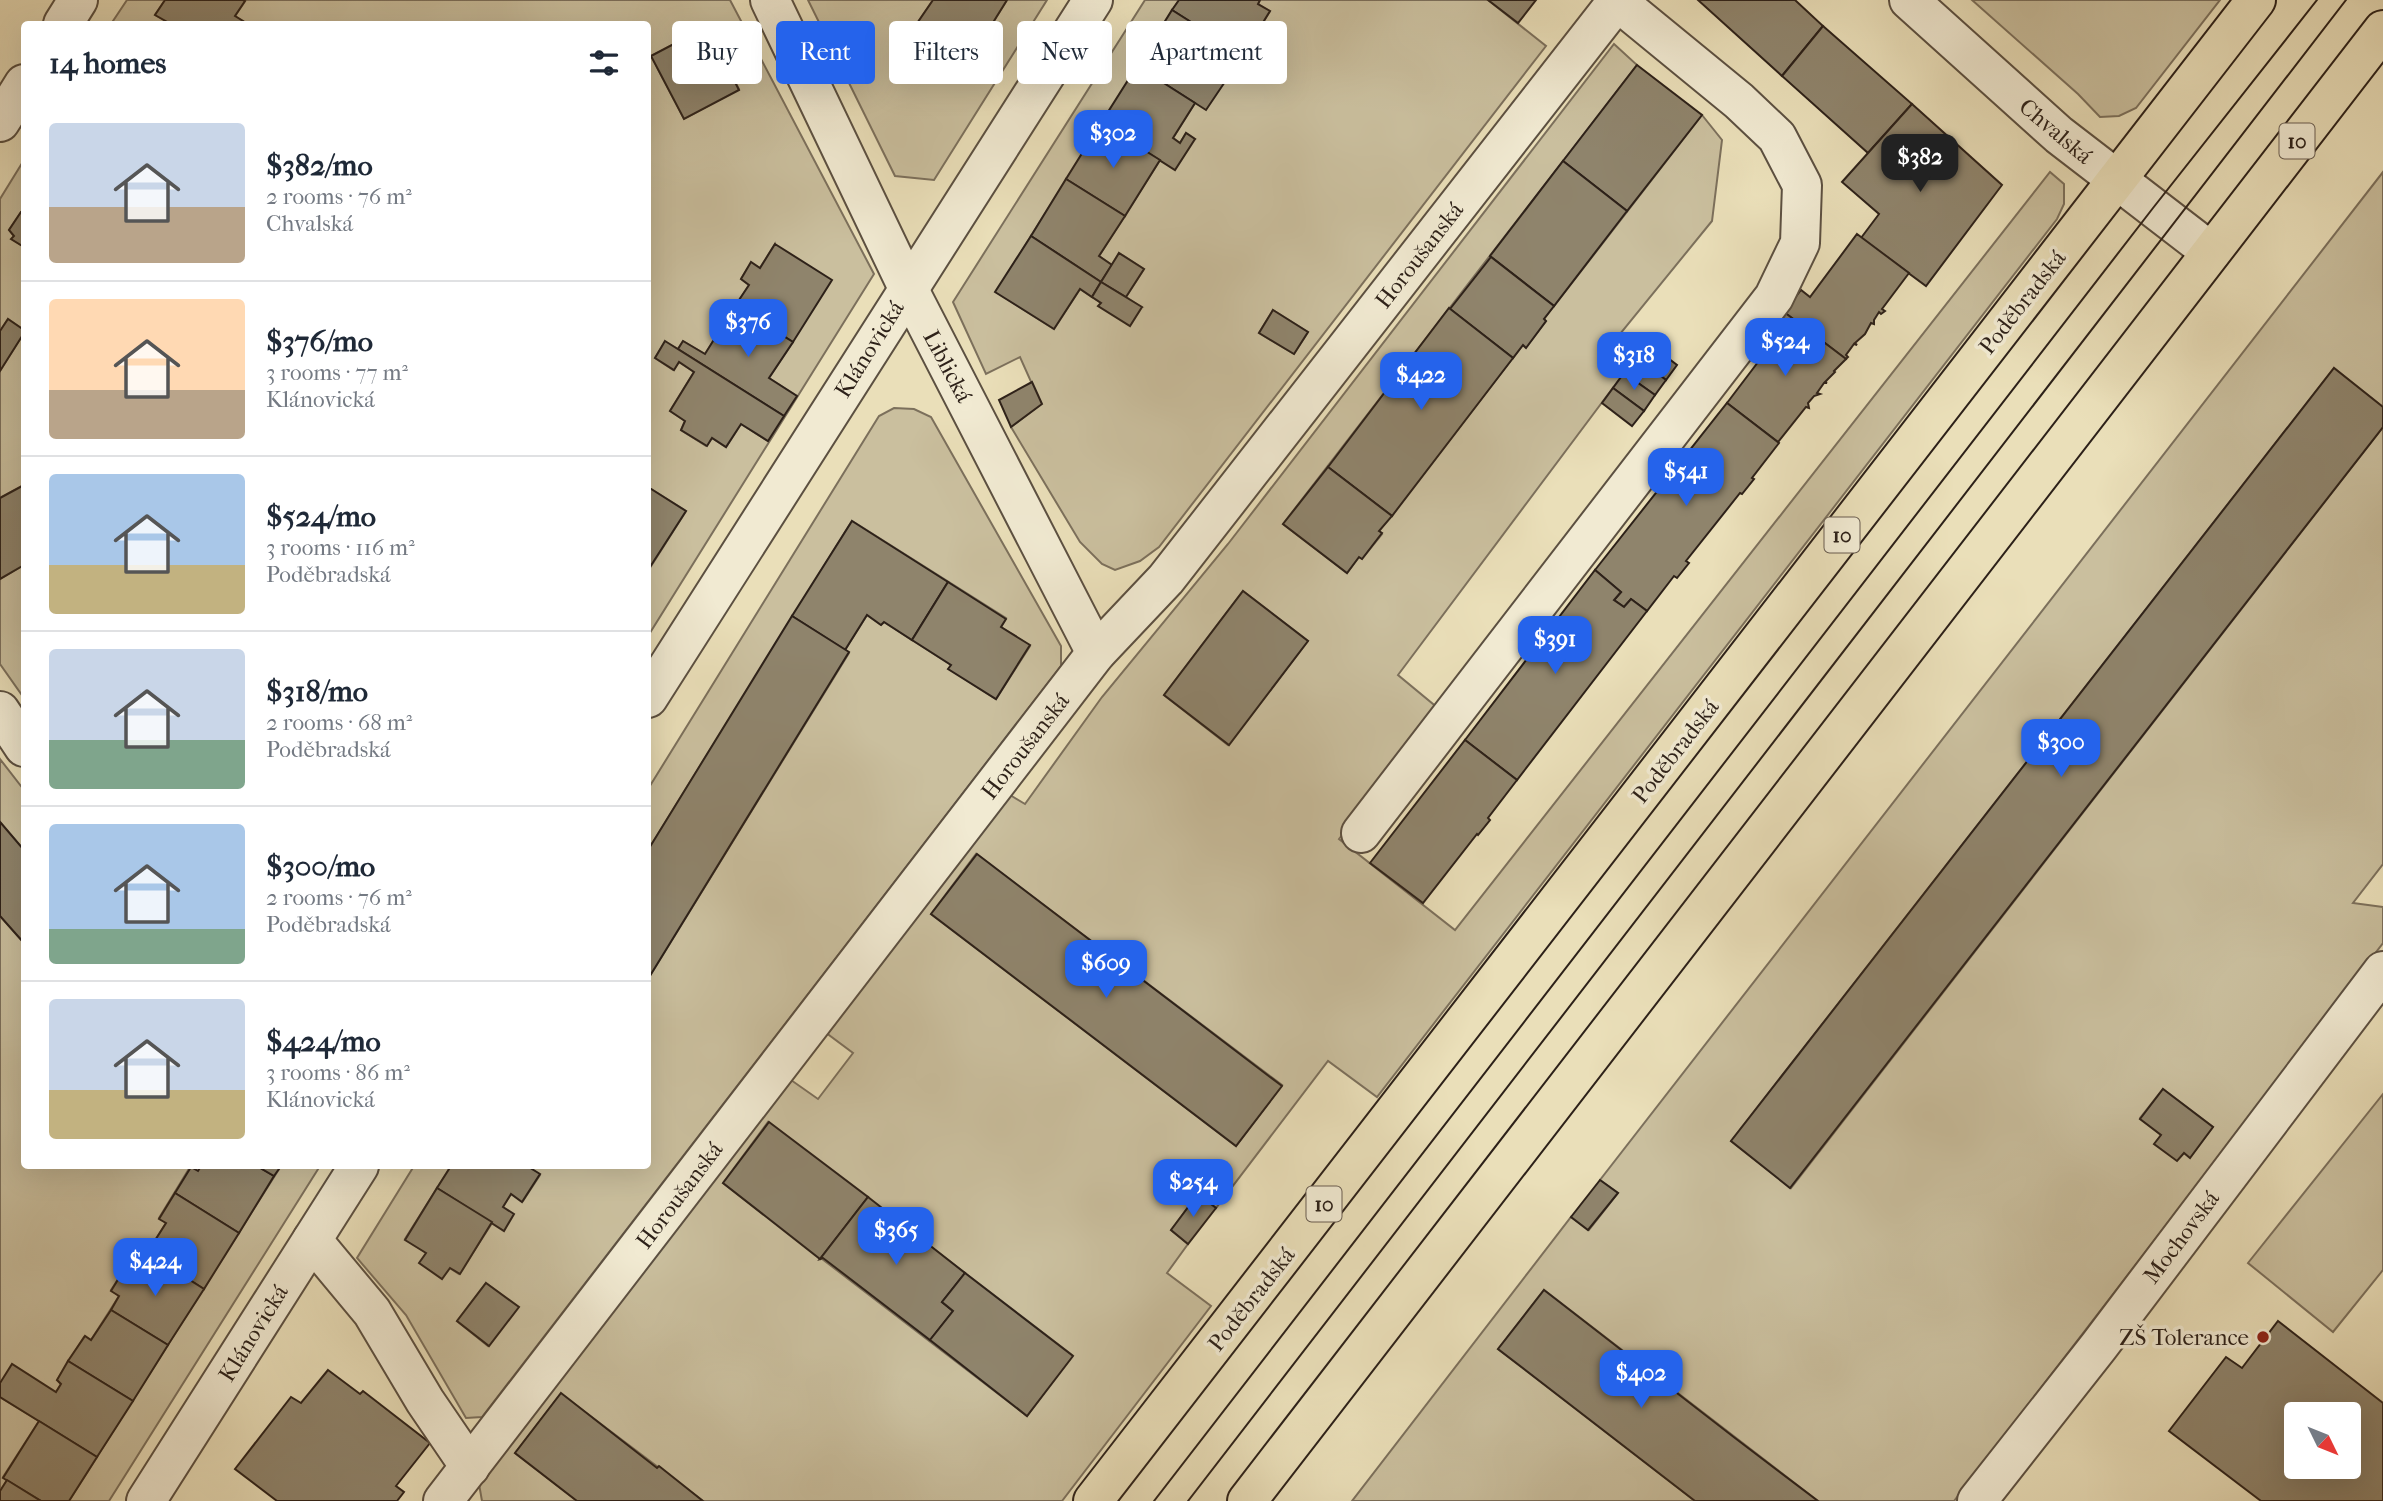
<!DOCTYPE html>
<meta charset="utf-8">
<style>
body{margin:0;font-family:"IM FELL French Canon",serif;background:#f6f6f7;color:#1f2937;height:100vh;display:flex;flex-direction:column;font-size:26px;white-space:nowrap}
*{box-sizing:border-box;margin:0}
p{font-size:23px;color:#747a83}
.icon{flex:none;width:38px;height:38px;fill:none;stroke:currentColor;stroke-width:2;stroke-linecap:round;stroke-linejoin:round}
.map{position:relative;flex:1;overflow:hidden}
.details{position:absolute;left:21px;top:21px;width:630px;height:1148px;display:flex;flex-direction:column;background:#fff;border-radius:7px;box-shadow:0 7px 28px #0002}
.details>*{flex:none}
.banner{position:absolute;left:672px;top:21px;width:665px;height:63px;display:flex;gap:14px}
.needle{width:46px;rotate:133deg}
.buttons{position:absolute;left:2284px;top:1402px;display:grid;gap:14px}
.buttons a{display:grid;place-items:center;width:77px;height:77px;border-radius:7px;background:#fff;box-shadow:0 7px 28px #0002;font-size:35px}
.price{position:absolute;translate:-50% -60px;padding:0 16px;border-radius:14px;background:#2563eb;color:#fff;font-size:23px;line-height:46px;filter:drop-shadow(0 2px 4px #0008)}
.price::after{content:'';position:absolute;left:50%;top:42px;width:21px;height:16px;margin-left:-10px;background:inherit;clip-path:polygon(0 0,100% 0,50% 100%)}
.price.active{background:#222;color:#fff}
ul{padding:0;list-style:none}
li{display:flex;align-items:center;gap:21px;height:175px;padding:0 28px}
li+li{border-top:2px solid #e0e1e3}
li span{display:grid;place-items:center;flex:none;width:196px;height:140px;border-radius:7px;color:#555}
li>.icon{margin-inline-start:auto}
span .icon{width:84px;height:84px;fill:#fffc;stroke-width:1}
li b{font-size:30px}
h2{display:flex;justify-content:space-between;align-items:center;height:84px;padding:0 28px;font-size:30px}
.tag{padding:0 24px;border-radius:7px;background:#fff;box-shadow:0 7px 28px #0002;font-size:24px;line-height:63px}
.tag.active{background:#2563eb;color:#fff}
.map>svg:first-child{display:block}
.green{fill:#cabf9e;stroke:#7c705c;stroke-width:2;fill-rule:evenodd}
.building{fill:#8f846c;stroke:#2d2119;stroke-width:2;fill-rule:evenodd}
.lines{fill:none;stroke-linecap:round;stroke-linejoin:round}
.minor-casing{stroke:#5c5041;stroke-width:42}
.major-casing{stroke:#2d2119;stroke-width:42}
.minor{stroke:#f1ead2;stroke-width:38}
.major{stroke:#eadfb9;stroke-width:38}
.tram{stroke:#2d2119;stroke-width:2}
.poi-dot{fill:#8f2418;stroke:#f1ead2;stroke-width:2.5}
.labels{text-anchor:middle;stroke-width:7;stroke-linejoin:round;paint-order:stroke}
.shield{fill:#f1ead2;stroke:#685d50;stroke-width:2}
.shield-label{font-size:21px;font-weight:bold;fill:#2d2119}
.street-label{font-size:23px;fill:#2d2119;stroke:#f1ead2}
.poi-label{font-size:23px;fill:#2d2119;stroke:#f1ead2;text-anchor:end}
</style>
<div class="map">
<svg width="2383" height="1501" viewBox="0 0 2383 1501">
<rect width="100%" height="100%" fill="#eadfb9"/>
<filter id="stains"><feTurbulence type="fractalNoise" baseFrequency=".00286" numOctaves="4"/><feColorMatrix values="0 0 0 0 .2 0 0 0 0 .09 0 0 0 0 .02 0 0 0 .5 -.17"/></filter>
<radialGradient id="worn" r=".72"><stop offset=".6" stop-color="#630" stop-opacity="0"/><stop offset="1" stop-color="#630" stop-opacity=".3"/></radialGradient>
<g class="green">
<path d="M 127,0 L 165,0 L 155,15 L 171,24 L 111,24 Z"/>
<path d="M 246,0 L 730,0 L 874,274 L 648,636 L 648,571 L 686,511 L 648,487 L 648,24 L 240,24 L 242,21 L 235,16 ZM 687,37 L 692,47 L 712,37 L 739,89 L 684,119 L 651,56 ZM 775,244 L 793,342 L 769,378 L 797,396 L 768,441 L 741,424 L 726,447 L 712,438 L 706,446 L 681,430 L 685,421 L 670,411 L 694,372 L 679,362 L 673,370 L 655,358 L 665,342 L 678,349 L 683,341 L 705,354 L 749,285 L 741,279 L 751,263 L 760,268 Z"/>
<path d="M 808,0 L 933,0 L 905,41 L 961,74 L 1007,0 L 1047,0 L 934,180 L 895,176 Z"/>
<path d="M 1145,0 L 1179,0 L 996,292 L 1054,329 L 1080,289 L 1101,303 L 1099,306 L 1141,307 L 1126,297 L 1144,269 L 1119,253 L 1112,265 L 1099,256 L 1160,160 L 1195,139 L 1186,133 L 1180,143 L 1173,138 L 1195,103 L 1227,79 L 1270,11 L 1258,4 L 1260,0 L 1488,0 L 1546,46 L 1159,547 L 1140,561 L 1115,570 L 1102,564 L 1080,542 L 1011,427 L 1041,404 L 1020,357 L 986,374 L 953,302 ZM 1273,310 L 1308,332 L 1294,354 L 1259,333 Z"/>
<path d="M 1972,0 L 2220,0 L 2136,108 L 2119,116 L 2100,117 L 2078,94 Z"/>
<path d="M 1614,44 L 1637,65 L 1283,524 L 1347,573 L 1359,557 L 1362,559 L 1382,534 L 1379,531 L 1523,345 L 1526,347 L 1546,321 L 1544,319 L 1702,115 L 1722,140 L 1712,221 L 1602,356 L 1624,373 L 1398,675 L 1439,709 L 1339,839 L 1455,930 L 2050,172 L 2064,184 L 2064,204 L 2057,219 L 1377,1097 L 1328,1061 L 1216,1208 L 1198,1194 L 1171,1230 L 1188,1244 L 1167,1273 L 1211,1306 L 1062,1501 L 703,1501 L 561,1394 L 515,1453 L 577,1501 L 482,1501 L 479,1484 L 791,1080 L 818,1099 L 853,1053 L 825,1032 L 1010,795 L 1025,804 L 1102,697 L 1228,544 ZM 1243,591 L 1308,641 L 1228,745 L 1164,695 ZM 976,854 L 1282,1085 L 1236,1146 L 931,914 ZM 768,1122 L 1072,1355 L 1027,1416 L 723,1183 Z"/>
<path d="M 24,160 L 24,212 L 21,212 L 9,230 L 14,236 L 12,239 L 24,247 L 24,330 L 8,319 L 0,331 L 0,199 Z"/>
<path d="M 2383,172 L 2383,407 L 2334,368 L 1731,1141 L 1791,1188 L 2383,427 L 2383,864 L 2353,903 L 2383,907 L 2383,943 L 1954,1501 L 1818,1501 L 1544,1290 L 1498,1349 L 1695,1501 L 1352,1501 L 1571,1217 L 1589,1230 L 1618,1193 L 1600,1180 ZM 2163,1089 L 2213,1127 L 2190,1157 L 2184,1153 L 2155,1144 L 2161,1135 L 2140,1118 Z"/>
<path d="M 24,333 L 24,485 L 0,498 L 0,371 Z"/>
<path d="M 894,408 L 914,409 L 931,417 L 1061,646 L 1061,666 L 482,1417 L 466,1418 L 406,1315 L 357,1258 L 414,1166 L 451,1166 L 405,1239 L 459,1274 L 511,1194 L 523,1201 L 540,1175 L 527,1166 L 648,1166 L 648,979 L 849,653 L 845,650 L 867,615 L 881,625 L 884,622 L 951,665 L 949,669 L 996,699 L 1030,646 L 1001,627 L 1006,618 L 852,521 L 648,850 L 648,789 L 879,416 ZM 486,1283 L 518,1307 L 488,1346 L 457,1321 Z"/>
<path d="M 24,565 L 24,698 L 0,664 L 0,579 Z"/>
<path d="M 0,759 L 24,790 L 24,850 L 0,822 Z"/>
<path d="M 0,916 L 24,943 L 24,1166 L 201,1166 L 198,1171 L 190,1167 L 159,1218 L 166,1223 L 139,1266 L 130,1261 L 111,1290 L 119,1296 L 91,1340 L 84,1337 L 57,1380 L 61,1384 L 56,1392 L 0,1383 Z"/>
<path d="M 2383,1094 L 2383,1270 L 2333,1332 L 2248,1263 Z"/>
<path d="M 281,1166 L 320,1166 L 109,1501 L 69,1501 Z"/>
<path d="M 0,1397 L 39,1421 L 3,1477 L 7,1480 L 0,1491 Z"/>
</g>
<g class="building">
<path d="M 165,0 L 243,0 L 245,1 L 235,16 L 243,21 L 240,24 L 171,24 L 155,15 Z"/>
<path d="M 933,0 L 1007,0 L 961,74 L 905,41 Z"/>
<path d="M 1179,0 L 1260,0 L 1258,4 L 1270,11 L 1243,55 L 1172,10 Z"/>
<path d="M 1488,0 L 1536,0 L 1518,23 Z"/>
<path d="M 1698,0 L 1795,0 L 1823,26 L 1782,76 Z"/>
<path d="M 1172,10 L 1243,55 L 1206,110 L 1137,66 Z"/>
<path d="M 1823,26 L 1912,104 L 1868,153 L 1782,76 Z"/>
<path d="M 687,37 L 692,47 L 712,37 L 739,90 L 684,119 L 651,56 Z"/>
<path d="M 1637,65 L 1702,115 L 1627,211 L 1563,161 Z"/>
<path d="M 1137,66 L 1195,103 L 1173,138 L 1180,143 L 1186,133 L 1195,139 L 1175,170 L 1101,123 Z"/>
<path d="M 1912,104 L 2002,185 L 1926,286 L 1861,238 L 1879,214 L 1842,182 Z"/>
<path d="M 1101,123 L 1160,160 L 1125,216 L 1066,179 Z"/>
<path d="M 1563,161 L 1627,211 L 1554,306 L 1490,256 Z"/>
<path d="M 1066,179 L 1125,216 L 1099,256 L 1112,265 L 1101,282 L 1031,236 Z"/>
<path d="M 21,212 L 24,212 L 24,247 L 11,239 L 14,236 L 9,230 Z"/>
<path d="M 1857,234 L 1909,273 L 1882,309 L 1885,311 L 1881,314 L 1879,312 L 1874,320 L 1874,324 L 1871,323 L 1865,334 L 1855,343 L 1857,345 L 1854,344 L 1846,355 L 1848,357 L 1846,359 L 1784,312 L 1801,290 L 1810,297 Z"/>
<path d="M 1031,236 L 1101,282 L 1092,297 L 1080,289 L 1054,329 L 995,292 Z"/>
<path d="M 775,244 L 832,280 L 793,342 L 735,306 L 749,285 L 741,279 L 751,262 L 760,268 Z"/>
<path d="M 1119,253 L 1144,269 L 1126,297 L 1101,282 Z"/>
<path d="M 1491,257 L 1554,306 L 1544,319 L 1546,321 L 1526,348 L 1523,345 L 1513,358 L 1450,309 Z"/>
<path d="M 1101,282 L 1142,307 L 1130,326 L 1098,306 L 1101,303 L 1092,297 Z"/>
<path d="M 735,306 L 793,342 L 769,378 L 797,396 L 784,416 L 678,349 L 683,341 L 705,354 Z"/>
<path d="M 1449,308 L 1513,358 L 1392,516 L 1328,467 Z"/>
<path d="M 1273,310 L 1308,332 L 1294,354 L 1259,333 Z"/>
<path d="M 1784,312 L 1846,359 L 1834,371 L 1835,372 L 1825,382 L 1827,383 L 1824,383 L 1817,393 L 1820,394 L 1814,396 L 1808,403 L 1809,408 L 1806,407 L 1778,442 L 1727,403 L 1774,341 L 1766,335 Z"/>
<path d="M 8,319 L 24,330 L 24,333 L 0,371 L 0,331 Z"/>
<path d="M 665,341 L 784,416 L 768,441 L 741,424 L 726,447 L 712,438 L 707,446 L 681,430 L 685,421 L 670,411 L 694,372 L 679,362 L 674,370 L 655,358 Z"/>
<path d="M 1647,342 L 1677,365 L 1666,380 L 1636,357 Z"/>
<path d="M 1636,357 L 1666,380 L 1655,395 L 1624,373 Z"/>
<path d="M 2334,368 L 2383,407 L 2383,427 L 1790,1188 L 1731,1141 Z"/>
<path d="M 1624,373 L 1655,395 L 1644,411 L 1613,388 Z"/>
<path d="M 1032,382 L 1042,404 L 1011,427 L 999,400 Z"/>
<path d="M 1613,388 L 1644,411 L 1632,426 L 1602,403 Z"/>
<path d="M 1727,403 L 1779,443 L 1752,478 L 1754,479 L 1742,494 L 1740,493 L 1686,561 L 1689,563 L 1677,578 L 1674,576 L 1647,611 L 1631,599 L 1624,607 L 1614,600 L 1621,592 L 1595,570 Z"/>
<path d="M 1328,467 L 1392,516 L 1379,531 L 1382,533 L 1362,559 L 1359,557 L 1347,573 L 1283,524 Z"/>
<path d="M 24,485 L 24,565 L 0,579 L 0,498 Z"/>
<path d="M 648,487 L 686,511 L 650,567 L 648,565 Z"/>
<path d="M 852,521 L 948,582 L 912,640 L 884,622 L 881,625 L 867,615 L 845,650 L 792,616 Z"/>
<path d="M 1595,570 L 1621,592 L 1614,600 L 1624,607 L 1631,599 L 1647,611 L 1517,780 L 1465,740 Z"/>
<path d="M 948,582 L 1006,619 L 1001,627 L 1030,645 L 996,699 L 948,669 L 951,665 L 912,640 Z"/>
<path d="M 1243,591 L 1308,641 L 1229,745 L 1164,695 Z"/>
<path d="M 792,616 L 849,652 L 648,979 L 648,850 Z"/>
<path d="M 1465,740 L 1517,780 L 1488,818 L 1490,820 L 1478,835 L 1477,834 L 1423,903 L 1370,863 Z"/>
<path d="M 0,822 L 24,850 L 24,943 L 0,916 Z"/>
<path d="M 977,854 L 1282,1086 L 1236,1146 L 931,914 Z"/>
<path d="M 2163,1089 L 2213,1127 L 2190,1158 L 2184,1153 L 2177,1161 L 2154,1144 L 2161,1135 L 2140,1119 Z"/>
<path d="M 769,1122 L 868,1197 L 820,1259 L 723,1183 Z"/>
<path d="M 201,1166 L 257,1166 L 274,1176 L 239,1233 L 175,1193 L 191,1167 L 198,1171 Z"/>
<path d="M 257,1166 L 281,1166 L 274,1176 Z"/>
<path d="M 451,1166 L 527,1166 L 540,1174 L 522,1202 L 511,1194 L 503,1207 L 514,1214 L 504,1231 L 437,1188 Z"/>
<path d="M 1600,1180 L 1618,1193 L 1588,1230 L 1571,1217 Z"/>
<path d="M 437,1188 L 492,1222 L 460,1274 L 450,1268 L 442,1279 L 419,1263 L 426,1253 L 405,1240 Z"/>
<path d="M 175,1193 L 239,1233 L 204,1289 L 147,1253 L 166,1223 L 159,1219 Z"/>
<path d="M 1198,1194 L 1216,1208 L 1188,1244 L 1171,1230 Z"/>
<path d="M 868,1197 L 965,1273 L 942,1302 L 953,1311 L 930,1340 L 823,1258 L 820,1259 Z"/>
<path d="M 147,1253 L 204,1289 L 168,1345 L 111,1310 L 119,1296 L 111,1291 L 130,1260 L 139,1266 Z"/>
<path d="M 965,1273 L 1073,1356 L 1027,1416 L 930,1340 L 953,1311 L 942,1302 Z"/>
<path d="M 486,1283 L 519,1307 L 489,1346 L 457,1321 Z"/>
<path d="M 1544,1290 L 1735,1438 L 1818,1501 L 1695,1501 L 1498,1349 Z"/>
<path d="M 111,1310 L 168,1345 L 133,1401 L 68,1361 L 85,1336 L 91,1340 Z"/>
<path d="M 2278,1321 L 2383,1403 L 2383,1501 L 2261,1501 L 2169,1431 L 2226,1357 L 2242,1368 ZM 2296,1414 L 2348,1414 L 2348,1466 L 2296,1466 Z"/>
<path d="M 68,1361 L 133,1401 L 97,1457 L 0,1397 L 0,1383 L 12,1364 L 56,1392 L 61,1384 L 57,1380 Z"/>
<path d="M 328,1370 L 360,1394 L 363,1391 L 430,1443 L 396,1486 L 404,1492 L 397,1501 L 277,1501 L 235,1469 L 291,1397 L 301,1403 Z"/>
<path d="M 561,1393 L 657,1468 L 659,1466 L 703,1501 L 577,1501 L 515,1453 Z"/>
<path d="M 39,1421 L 97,1457 L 69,1501 L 41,1501 L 3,1478 Z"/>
<path d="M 7,1480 L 41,1501 L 0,1501 L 0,1491 Z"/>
</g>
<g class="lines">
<defs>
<g id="minor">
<path d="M 770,0 L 908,288 L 1096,653"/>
<path d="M 1909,0 L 2059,135 L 2211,252"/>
<path d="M 63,24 L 78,0"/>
<path d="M 0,122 L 24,84"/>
<path d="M 648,698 L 1093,0"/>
<path d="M 0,711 L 24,747"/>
<path d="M 1361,833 L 1774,297 L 1800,243 L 1802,185 L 1777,137 L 1739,101 L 1617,1"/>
<path d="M 312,1240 L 372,1312 L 425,1401 L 470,1467"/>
<path d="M 146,1501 L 359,1166"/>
<path d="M 443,1501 L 1096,653 L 1166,579 L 1618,0"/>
<path d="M 1977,1501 L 2099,1346 L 2383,971"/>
</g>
<g id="major">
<path d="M 1093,1501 L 2256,0"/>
<path d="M 1247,1501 L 2383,30"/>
</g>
</defs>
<use href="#minor" class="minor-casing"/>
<use href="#major" class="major-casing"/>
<use href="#minor" class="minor"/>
<use href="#major" class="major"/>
<g class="tram">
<path d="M 1154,1501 L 2153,208 L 2317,0"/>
<path d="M 1188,1501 L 2346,0"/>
</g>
</g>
<circle class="poi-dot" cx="2263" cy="1337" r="7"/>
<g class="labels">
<g class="shield">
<rect x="2279.5" y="123.5" width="35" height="35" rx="5"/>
<rect x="1824.5" y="517.5" width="35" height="35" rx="5"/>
<rect x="1306.5" y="1186.5" width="35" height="35" rx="5"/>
</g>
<g class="shield-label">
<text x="2297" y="148">10</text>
<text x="1842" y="542">10</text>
<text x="1324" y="1211">10</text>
</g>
<g class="street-label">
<text transform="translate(2056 131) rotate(40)" y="8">Chvalská</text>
<text transform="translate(1419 255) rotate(-52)" y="8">Horoušanská</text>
<text transform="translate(2022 302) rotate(-52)" y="8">Poděbradská</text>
<text transform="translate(869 349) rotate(-58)" y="8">Klánovická</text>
<text transform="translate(948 366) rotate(62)" y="8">Liblická</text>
<text transform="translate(1025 746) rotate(-52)" y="8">Horoušanská</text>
<text transform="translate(1675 751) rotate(-52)" y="8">Poděbradská</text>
<text transform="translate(679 1195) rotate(-53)" y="8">Horoušanská</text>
<text transform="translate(2181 1237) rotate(-53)" y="8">Mochovská</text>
<text transform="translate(1251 1299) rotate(-52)" y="8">Poděbradská</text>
<text transform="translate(253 1333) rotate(-58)" y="8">Klánovická</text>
</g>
<g class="poi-label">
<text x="2249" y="1345">ZŠ Tolerance</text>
</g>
</g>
<rect width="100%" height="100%" filter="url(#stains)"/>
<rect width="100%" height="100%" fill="url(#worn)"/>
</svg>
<div class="buttons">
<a><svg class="needle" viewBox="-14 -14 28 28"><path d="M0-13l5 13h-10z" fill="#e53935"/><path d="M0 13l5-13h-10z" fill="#747a83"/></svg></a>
</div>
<b class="price" style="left:1113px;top:170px">$302</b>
<b class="price active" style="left:1920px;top:194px">$382</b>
<b class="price" style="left:748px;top:359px">$376</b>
<b class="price" style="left:1785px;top:378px">$524</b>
<b class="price" style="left:1634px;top:392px">$318</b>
<b class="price" style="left:1421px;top:412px">$422</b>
<b class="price" style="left:1686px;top:508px">$541</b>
<b class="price" style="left:1555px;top:676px">$391</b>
<b class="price" style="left:2061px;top:779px">$300</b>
<b class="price" style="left:1106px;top:1000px">$609</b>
<b class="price" style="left:1193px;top:1219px">$254</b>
<b class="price" style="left:896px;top:1267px">$365</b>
<b class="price" style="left:155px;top:1298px">$424</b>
<b class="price" style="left:1641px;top:1410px">$402</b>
<div class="banner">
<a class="tag">Buy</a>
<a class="tag active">Rent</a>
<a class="tag">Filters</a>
<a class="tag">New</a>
<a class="tag">Apartment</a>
</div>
<section class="details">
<h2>14 homes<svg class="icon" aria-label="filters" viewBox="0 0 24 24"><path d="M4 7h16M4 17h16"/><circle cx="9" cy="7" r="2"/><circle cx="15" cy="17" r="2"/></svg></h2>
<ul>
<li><span style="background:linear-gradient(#c9d6e8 60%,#b9a48a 0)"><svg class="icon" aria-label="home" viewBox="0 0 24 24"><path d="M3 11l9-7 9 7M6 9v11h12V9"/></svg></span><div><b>$382/mo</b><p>2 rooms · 76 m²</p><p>Chvalská</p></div></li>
<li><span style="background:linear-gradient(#ffd9b3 65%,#b9a48a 0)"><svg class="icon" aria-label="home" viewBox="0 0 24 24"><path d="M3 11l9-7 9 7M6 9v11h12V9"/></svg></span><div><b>$376/mo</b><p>3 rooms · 77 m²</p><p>Klánovická</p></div></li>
<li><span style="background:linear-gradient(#a9c7e8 65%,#c2b280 0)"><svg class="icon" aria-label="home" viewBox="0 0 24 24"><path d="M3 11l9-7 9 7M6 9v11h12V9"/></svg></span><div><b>$524/mo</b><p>3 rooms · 116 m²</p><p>Poděbradská</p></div></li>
<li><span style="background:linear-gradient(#c9d6e8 65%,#7fa58c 0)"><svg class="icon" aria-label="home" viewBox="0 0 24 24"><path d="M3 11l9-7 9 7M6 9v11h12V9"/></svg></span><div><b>$318/mo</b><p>2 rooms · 68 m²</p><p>Poděbradská</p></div></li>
<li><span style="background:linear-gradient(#a9c7e8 75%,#7fa58c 0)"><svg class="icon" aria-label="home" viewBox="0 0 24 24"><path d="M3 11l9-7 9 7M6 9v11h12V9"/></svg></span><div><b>$300/mo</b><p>2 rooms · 76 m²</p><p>Poděbradská</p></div></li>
<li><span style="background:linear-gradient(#c9d6e8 65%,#c2b280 0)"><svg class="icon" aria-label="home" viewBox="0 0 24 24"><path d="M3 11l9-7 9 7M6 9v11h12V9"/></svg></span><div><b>$424/mo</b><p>3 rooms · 86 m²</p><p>Klánovická</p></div></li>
</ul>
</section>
</div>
